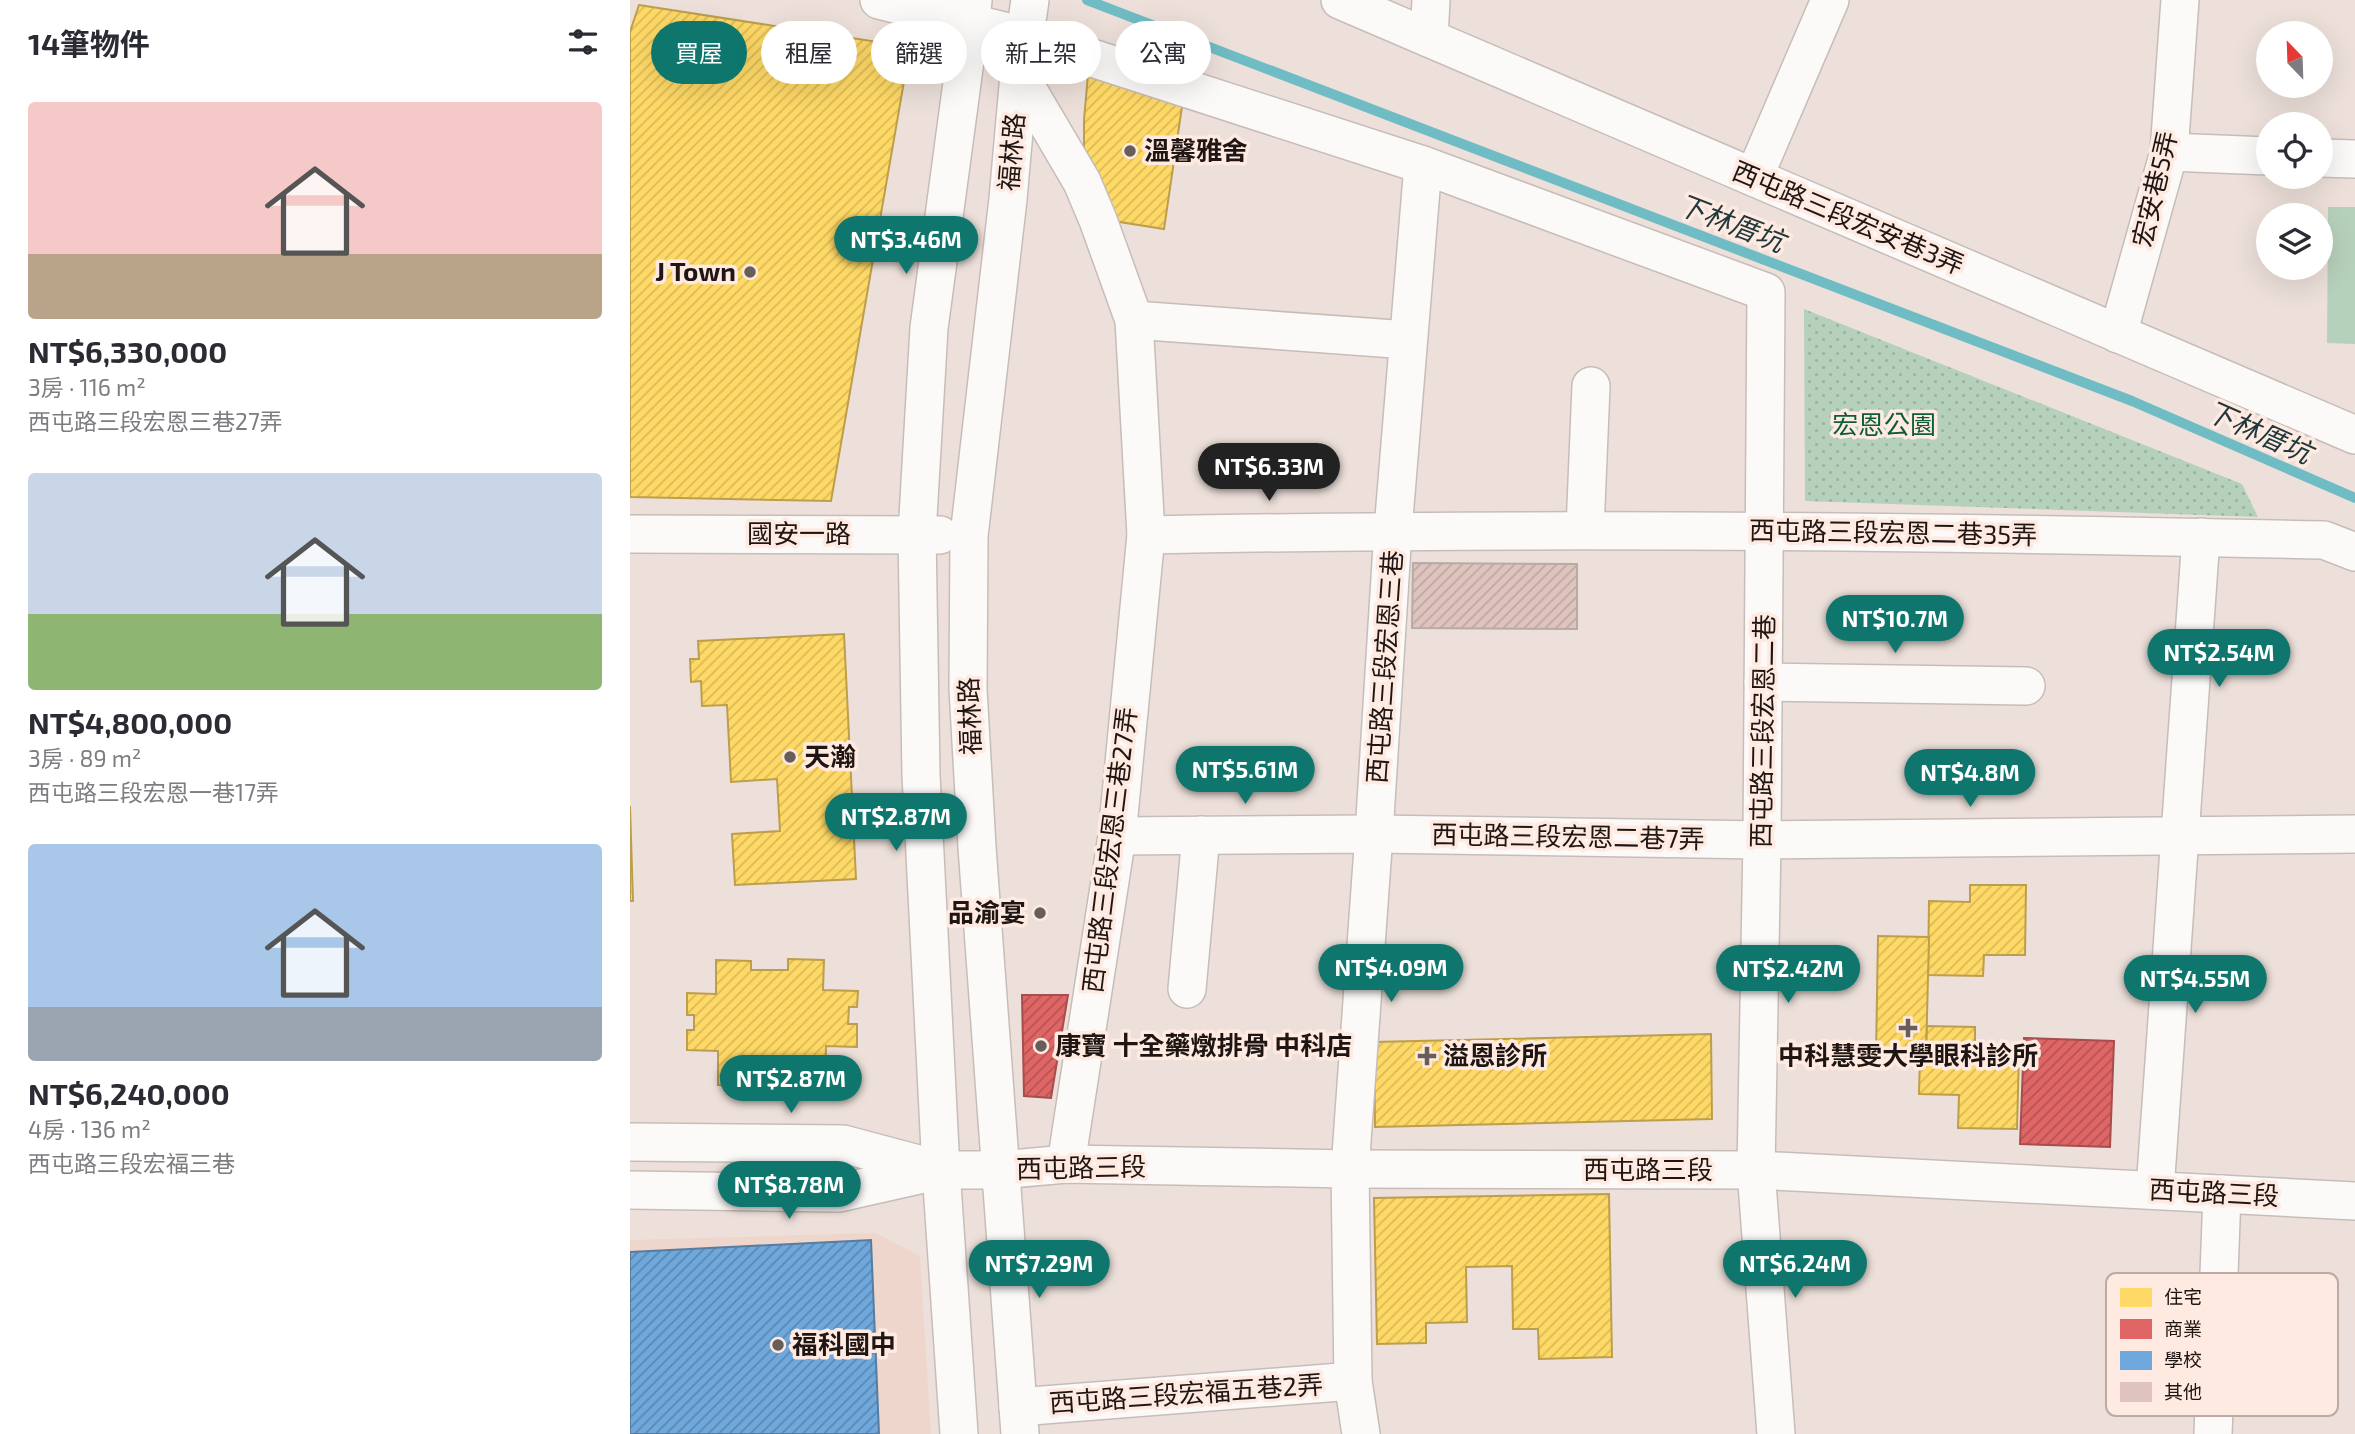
<!DOCTYPE html>
<html lang="zh-TW">
<meta charset="utf-8">
<style>
body{margin:0;font-family:"Exo 2","Noto Sans TC",sans-serif;background:#f2f2f3;color:#2b2b33;height:100vh;display:flex;flex-direction:column;font-size:26px;white-space:nowrap}
*{box-sizing:border-box;margin:0}
p{font-size:23px;color:#7c7c81}
.icon{flex:none;width:38px;height:38px;fill:none;stroke:currentColor;stroke-width:2;stroke-linecap:round;stroke-linejoin:round}
.map{position:relative;flex:1;overflow:hidden}
.sheet{display:flex;flex-direction:column;background:#fff;width:630px}
.sheet>*{flex:none}
.top-card{position:absolute;left:21px;top:21px;width:665px;height:63px;display:flex;gap:14px}
.needle{width:46px;rotate:337deg}
.buttons{position:absolute;left:1626px;top:21px;display:grid;gap:14px}
.buttons a{display:grid;place-items:center;width:77px;height:77px;border-radius:50%;background:#fff;box-shadow:0 7px 28px #0002;font-size:35px}
.price{position:absolute;translate:-50% -60px;padding:0 16px;border-radius:24px;background:#0f766e;color:#fff;font-size:23px;line-height:46px;filter:drop-shadow(0 2px 4px #0008)}
.price::after{content:'';position:absolute;left:50%;top:42px;width:21px;height:16px;margin-left:-10px;background:inherit;clip-path:polygon(0 0,100% 0,50% 100%)}
.price.on{background:#222;color:#fff}
ul{padding:0;list-style:none}
li{display:grid;align-content:center;gap:14px;height:371px;padding:0 28px}
li span{display:grid;place-items:center;height:217px;border-radius:7px;color:#555}
li>.icon{margin-inline-start:auto}
span .icon{width:126px;height:126px;fill:#fffc;stroke-width:1}
li b{font-size:30px}
h2{display:flex;justify-content:space-between;align-items:center;height:84px;padding:0 28px;font-size:30px}
.chip{padding:0 24px;border-radius:32px;background:#fff;box-shadow:0 7px 28px #0002;font-size:24px;line-height:63px}
.chip.on{background:#0f766e;color:#fff}
main{display:flex;flex:1;min-height:0}
.map>svg:first-child{display:block}
.built{fill:#eed6cc}
.grass{fill:url(#grass-dots)}
.pitch{fill:#b6d1bb}
.homes{fill:url(#homes-hatch);stroke:#bc9e4d;stroke-width:2}
.shops{fill:url(#shops-hatch);stroke:#a64e4d;stroke-width:2}
.schools{fill:url(#schools-hatch);stroke:#577ca0;stroke-width:2}
.lines{fill:none;stroke-linecap:round;stroke-linejoin:round}
.stream{stroke:#70bcc4;stroke-width:10}
.building{fill:url(#building-hatch);stroke:#b5aba7;stroke-width:2}
.minor-casing{stroke:#c7bdb8;stroke-width:40}
.minor{stroke:#fcfaf9;stroke-width:37}
.poi-dot{fill:#675d59;stroke:#ffeae2;stroke-width:2.5}
.labels{text-anchor:middle;stroke-width:7;stroke-linejoin:round;paint-order:stroke}
.poi-label{font-size:26px;font-weight:bold;fill:#1f1613;stroke:#ffeae2;text-anchor:start}
.street-label{font-size:26px;fill:#1f1613;stroke:#ffeae2}
.park-label{font-size:26px;fill:#0c5d38;stroke:#ffeae2}
.water-label{font-size:28px;font-style:italic;fill:#1f383b;stroke:#ffeae2}
.key{fill:#ffeae2;stroke:#bcaaa4;stroke-width:2}
.key-label{font-size:19px;fill:#1f1613}
</style>
<main>
<section class="sheet">
<h2>14筆物件<svg class="icon" aria-label="filters" viewBox="0 0 24 24"><path d="M4 7h16M4 17h16"/><circle cx="9" cy="7" r="2"/><circle cx="15" cy="17" r="2"/></svg></h2>
<ul>
<li><span style="background:linear-gradient(#f6c9c9 70%,#b9a48a 0)"><svg class="icon" aria-label="home" viewBox="0 0 24 24"><path d="M3 11l9-7 9 7M6 9v11h12V9"/></svg></span><div><b>NT$6,330,000</b><p>3房 · 116 m²</p><p>西屯路三段宏恩三巷27弄</p></div></li>
<li><span style="background:linear-gradient(#c9d6e8 65%,#8fb573 0)"><svg class="icon" aria-label="home" viewBox="0 0 24 24"><path d="M3 11l9-7 9 7M6 9v11h12V9"/></svg></span><div><b>NT$4,800,000</b><p>3房 · 89 m²</p><p>西屯路三段宏恩一巷17弄</p></div></li>
<li><span style="background:linear-gradient(#a9c7e8 75%,#9aa5b1 0)"><svg class="icon" aria-label="home" viewBox="0 0 24 24"><path d="M3 11l9-7 9 7M6 9v11h12V9"/></svg></span><div><b>NT$6,240,000</b><p>4房 · 136 m²</p><p>西屯路三段宏福三巷</p></div></li>
</ul>
</section>
<div class="map">
<svg width="1725" height="1434" viewBox="0 0 1725 1434">
<defs>
<pattern id="grass-dots" width="8" height="8" patternUnits="userSpaceOnUse" patternTransform="scale(1.75)"><rect width="8" height="8" fill="#b6d1bb"/><path d="M2 2h.1M6 6h.1" fill="none" stroke="#9cb3a0" stroke-width="1.8" stroke-linecap="round"/></pattern>
<pattern id="homes-hatch" width="6" height="6" patternUnits="userSpaceOnUse" patternTransform="scale(1.75)"><rect width="6" height="6" fill="#ffd966"/><path d="M-1 1l2-2M0 6l6-6M5 7l2-2" fill="none" stroke="#daba58"/></pattern>
<pattern id="shops-hatch" width="6" height="6" patternUnits="userSpaceOnUse" patternTransform="scale(1.75)"><rect width="6" height="6" fill="#e06666"/><path d="M-1 1l2-2M0 6l6-6M5 7l2-2" fill="none" stroke="#b55353"/></pattern>
<pattern id="schools-hatch" width="6" height="6" patternUnits="userSpaceOnUse" patternTransform="scale(1.75)"><rect width="6" height="6" fill="#6fa8dc"/><path d="M-1 1l2-2M0 6l6-6M5 7l2-2" fill="none" stroke="#5b88b1"/></pattern>
<pattern id="building-hatch" width="6" height="6" patternUnits="userSpaceOnUse" patternTransform="scale(1.75)"><rect width="6" height="6" fill="#dec4bc"/><path d="M-1 1l2-2M0 6l6-6M5 7l2-2" fill="none" stroke="#bea8a1"/></pattern>
</defs>
<rect width="100%" height="100%" fill="#ede0da"/>
<path class="built" d="M 246,1233 L 290,1256 L 301,1434 L 0,1434 L 0,1240 Z"/>
<path class="grass" d="M 1174,309 L 1612,484 L 1628,517 L 1175,501 Z"/>
<path class="pitch" d="M 1698,207 L 1725,207 L 1725,344 L 1697,343 Z"/>
<g class="homes">
<path d="M 9,5 L 280,47 L 201,501 L 0,497 L 0,32 Z"/>
<path d="M 459,63 L 554,93 L 534,229 L 471,219 L 454,182 L 454,120 Z"/>
<path d="M 214,634 L 226,879 L 105,885 L 102,834 L 150,831 L 147,779 L 101,782 L 97,705 L 72,706 L 71,681 L 61,682 L 60,659 L 69,659 L 68,641 Z"/>
<path d="M 0,806 L 3,901 L 0,901 Z"/>
<path d="M 1340,885 L 1396,885 L 1395,955 L 1354,955 L 1353,976 L 1298,975 L 1299,901 L 1340,902 Z"/>
<path d="M 1248,936 L 1299,937 L 1296,1056 L 1246,1055 Z"/>
<path d="M 158,959 L 194,960 L 193,990 L 228,991 L 227,1007 L 219,1007 L 218,1024 L 227,1024 L 227,1047 L 196,1046 L 195,1084 L 163,1083 L 163,1072 L 121,1071 L 121,1085 L 88,1085 L 88,1051 L 57,1050 L 57,1030 L 64,1030 L 64,1015 L 57,1015 L 57,993 L 86,994 L 86,960 L 121,961 L 121,970 L 158,970 Z"/>
<path d="M 1297,1026 L 1345,1027 L 1345,1051 L 1389,1052 L 1387,1129 L 1328,1128 L 1329,1095 L 1289,1094 L 1290,1056 L 1296,1056 Z"/>
<path d="M 1081,1034 L 1082,1119 L 745,1127 L 744,1042 Z"/>
<path d="M 979,1194 L 982,1357 L 909,1359 L 908,1329 L 883,1329 L 882,1266 L 836,1267 L 837,1322 L 796,1323 L 796,1343 L 747,1344 L 744,1198 Z"/>
</g>
<g class="shops">
<path d="M 392,995 L 438,995 L 421,1098 L 394,1096 Z"/>
<path d="M 1394,1038 L 1484,1041 L 1480,1147 L 1390,1144 Z"/>
</g>
<path class="schools" d="M 241,1240 L 249,1434 L 0,1434 L 0,1252 Z"/>
<g class="lines">
<path class="stream" d="M 457,0 L 1502,401 L 1725,498"/>
</g>
<path class="building" d="M 783,563 L 947,564 L 947,629 L 782,628 Z"/>
<g class="lines">
<defs>
<g id="minor">
<path d="M 249,0 L 394,36 L 793,165 L 1136,292 L 1132,840 L 1126,1170 L 1146,1434"/>
<path d="M 710,0 L 1725,435"/>
<path d="M 799,38 L 801,0"/>
<path d="M 389,75 L 452,182 L 468,220 L 504,320 L 516,535 L 487,836 L 436,1164"/>
<path d="M 1539,152 L 1638,156"/>
<path d="M 1690,158 L 1725,159"/>
<path d="M 1124,177 L 1200,0"/>
<path d="M 504,320 L 778,340"/>
<path d="M 1488,334 L 1539,152 L 1550,0"/>
<path d="M 955,530 L 961,386"/>
<path d="M 0,534 L 310,535"/>
<path d="M 516,535 C 909,527 1301,531 1694,540 L 1725,552"/>
<path d="M 1133,682 L 1396,686"/>
<path d="M 487,836 L 744,834 L 1132,840 L 1725,834"/>
<path d="M 557,989 L 571,835"/>
<path d="M 0,1142 L 213,1144 L 303,1168"/>
<path d="M 0,1190 L 209,1193 L 311,1170 L 370,1170 L 436,1164 L 720,1169 L 1126,1170 L 1725,1201"/>
<path d="M 1525,1190 L 1571,537"/>
<path d="M 388,1407 L 723,1381"/>
<path d="M 329,1434 L 311,1170 L 291,775 L 287,534 L 299,328 L 343,1"/>
<path d="M 390,1434 L 347,847 L 338,689 L 339,536 L 378,199 L 389,75 L 400,0"/>
<path d="M 731,1434 L 723,1381 L 720,1169 L 744,834 L 763,530 L 793,165"/>
<path d="M 1583,1434 L 1592,1194"/>
</g>
</defs>
<use href="#minor" class="minor-casing"/>
<use href="#minor" class="minor"/>
</g>
<g class="poi-dot">
<circle cx="500" cy="151" r="7"/>
<circle cx="120" cy="272" r="7"/>
<circle cx="160" cy="757" r="7"/>
<circle cx="410" cy="913" r="7"/>
<path d="M1274.5 1017.5h7v7h7v7h-7v7h-7v-7h-7v-7h7z"/>
<circle cx="411" cy="1046" r="7"/>
<path d="M793.5 1045.5h7v7h7v7h-7v7h-7v-7h-7v-7h7z"/>
<circle cx="148" cy="1345" r="7"/>
</g>
<g class="labels">
<g class="poi-label">
<text x="514" y="160">溫馨雅舍</text>
<text x="106" y="281" text-anchor="end">J Town</text>
<text x="174" y="766">天瀚</text>
<text x="396" y="922" text-anchor="end">品渝宴</text>
<text x="425" y="1055">康寶 十全藥燉排骨 中科店</text>
<text x="813" y="1065">溢恩診所</text>
<text x="1278" y="1065" text-anchor="middle">中科慧雯大學眼科診所</text>
<text x="162" y="1354">福科國中</text>
</g>
<g class="street-label">
<text transform="translate(382 152) rotate(-85)" y="9">福林路</text>
<text transform="translate(1525 189) rotate(-77)" y="9">宏安巷5弄</text>
<text transform="translate(1218 218) rotate(23)" y="9">西屯路三段宏安巷3弄</text>
<text transform="translate(1263 533) rotate(1)" y="9">西屯路三段宏恩二巷35弄</text>
<text x="169" y="543">國安一路</text>
<text transform="translate(755 667) rotate(-86)" y="9">西屯路三段宏恩三巷</text>
<text transform="translate(340 716) rotate(-92)" y="9">福林路</text>
<text transform="translate(1133 731) rotate(-89)" y="9">西屯路三段宏恩二巷</text>
<text transform="translate(938 837) rotate(1)" y="9">西屯路三段宏恩二巷7弄</text>
<text transform="translate(480 850) rotate(-83)" y="9">西屯路三段宏恩三巷27弄</text>
<text transform="translate(451 1168) rotate(-1)" y="9">西屯路三段</text>
<text x="1018" y="1179">西屯路三段</text>
<text transform="translate(1584 1193) rotate(3)" y="9">西屯路三段</text>
<text transform="translate(556 1394) rotate(-4)" y="9">西屯路三段宏福五巷2弄</text>
</g>
<g class="park-label">
<text x="1254" y="434">宏恩公園</text>
</g>
<g class="water-label">
<text transform="translate(1101 223) rotate(21)" y="10">下林厝坑</text>
<text transform="translate(1629 432) rotate(24)" y="10">下林厝坑</text>
</g>
</g>
<rect x="1476" y="1273" width="232" height="143" rx="10" class="key"/>
<rect x="1490" y="1288" width="32" height="19" fill="#ffd966"/>
<rect x="1490" y="1319" width="32" height="20" fill="#e06666"/>
<rect x="1490" y="1351" width="32" height="19" fill="#6fa8dc"/>
<rect x="1490" y="1382" width="32" height="20" fill="#dec4bc"/>
<g class="key-label">
<text x="1534" y="1304">住宅</text>
<text x="1534" y="1336">商業</text>
<text x="1534" y="1367">學校</text>
<text x="1534" y="1399">其他</text>
</g>
</svg>
<div class="buttons">
<a><svg class="needle" viewBox="-14 -14 28 28"><path d="M0-13l5 13h-10z" fill="#e53935"/><path d="M0 13l5-13h-10z" fill="#7c7c81"/></svg></a>
<a><svg class="icon" aria-label="locate" viewBox="0 0 24 24"><circle cx="12" cy="12" r="6"/><path d="M12 2v4M12 18v4M2 12h4M18 12h4"/></svg></a>
<a><svg class="icon" aria-label="layers" viewBox="0 0 24 24"><path d="M12 4l9 5-9 5-9-5zM3 14l9 5 9-5"/></svg></a>
</div>
<b class="price" style="left:276px;top:276px">NT$3.46M</b>
<b class="price on" style="left:639px;top:503px">NT$6.33M</b>
<b class="price" style="left:1265px;top:655px">NT$10.7M</b>
<b class="price" style="left:1589px;top:689px">NT$2.54M</b>
<b class="price" style="left:615px;top:806px">NT$5.61M</b>
<b class="price" style="left:1340px;top:809px">NT$4.8M</b>
<b class="price" style="left:266px;top:853px">NT$2.87M</b>
<b class="price" style="left:761px;top:1004px">NT$4.09M</b>
<b class="price" style="left:1158px;top:1005px">NT$2.42M</b>
<b class="price" style="left:1565px;top:1015px">NT$4.55M</b>
<b class="price" style="left:161px;top:1115px">NT$2.87M</b>
<b class="price" style="left:159px;top:1221px">NT$8.78M</b>
<b class="price" style="left:409px;top:1300px">NT$7.29M</b>
<b class="price" style="left:1165px;top:1300px">NT$6.24M</b>
<div class="top-card">
<a class="chip on">買屋</a>
<a class="chip">租屋</a>
<a class="chip">篩選</a>
<a class="chip">新上架</a>
<a class="chip">公寓</a>
</div>
</div>
</main>
